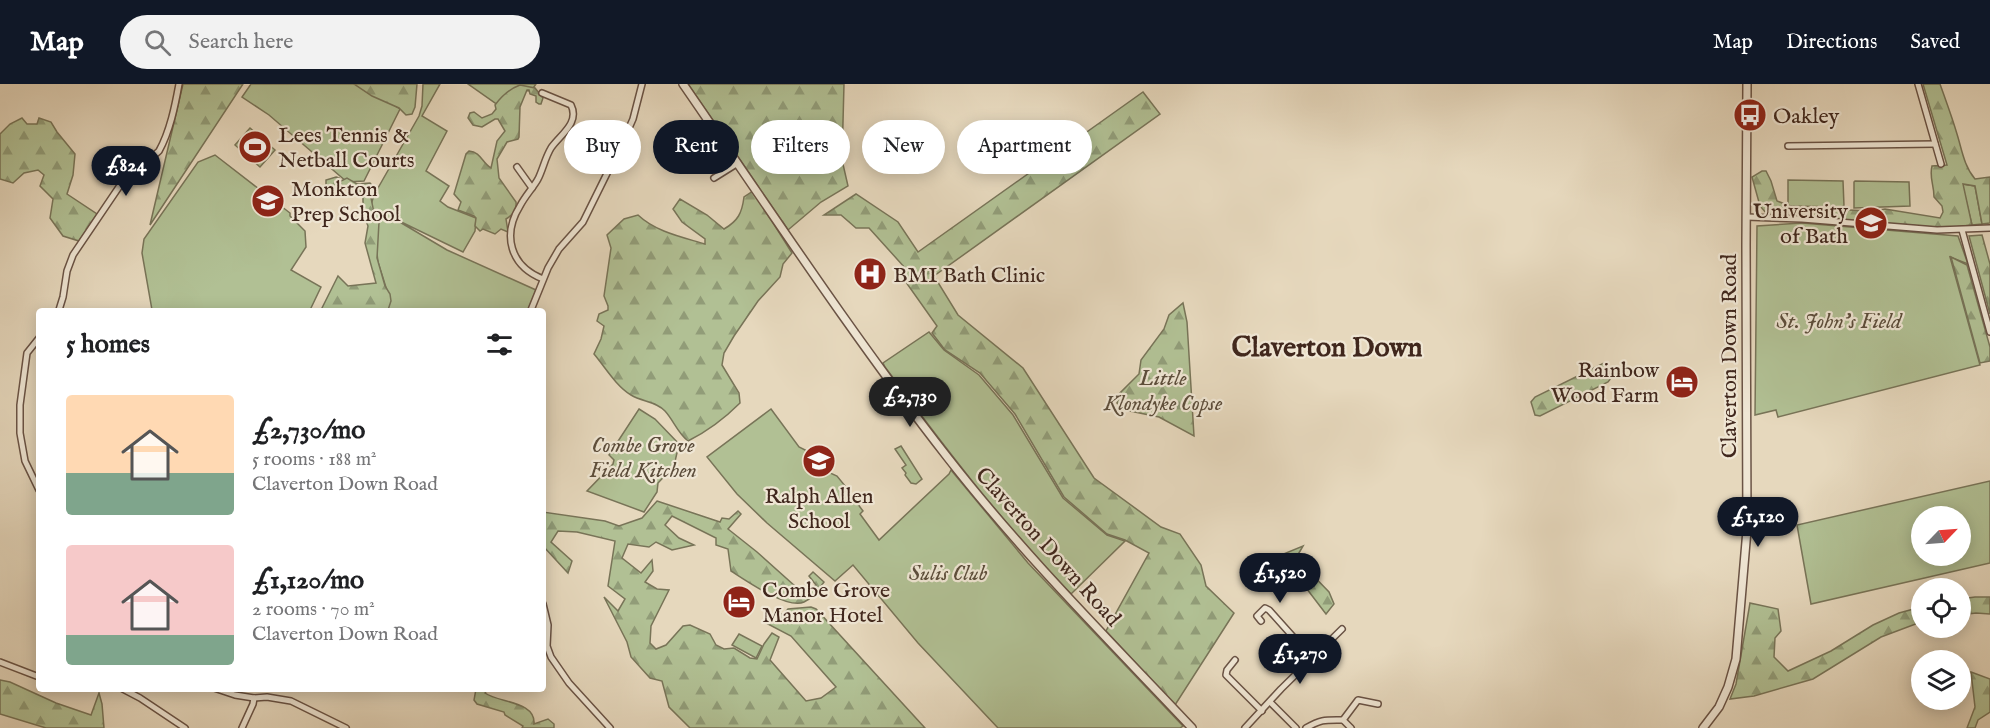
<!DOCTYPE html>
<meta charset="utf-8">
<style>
body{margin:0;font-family:"IM FELL English",serif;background:#f2f2f2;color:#202124;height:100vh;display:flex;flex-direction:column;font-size:22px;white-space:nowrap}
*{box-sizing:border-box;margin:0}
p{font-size:20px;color:#757577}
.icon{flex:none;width:33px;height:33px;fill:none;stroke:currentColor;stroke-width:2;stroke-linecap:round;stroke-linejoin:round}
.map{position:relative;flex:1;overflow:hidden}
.panel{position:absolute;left:36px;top:224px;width:510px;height:384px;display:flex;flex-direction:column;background:#fff;border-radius:6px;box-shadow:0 3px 15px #0003}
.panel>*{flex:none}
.guide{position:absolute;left:564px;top:36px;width:570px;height:54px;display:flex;gap:12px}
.needle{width:39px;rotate:65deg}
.buttons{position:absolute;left:1911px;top:422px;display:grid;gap:12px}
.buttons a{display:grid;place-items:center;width:60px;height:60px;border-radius:50%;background:#fff;box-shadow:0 3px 15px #0003;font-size:30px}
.price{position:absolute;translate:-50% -51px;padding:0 14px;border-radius:21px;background:#111827;color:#fff;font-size:20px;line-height:39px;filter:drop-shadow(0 2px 3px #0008)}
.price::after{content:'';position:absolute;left:50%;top:36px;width:18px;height:14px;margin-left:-9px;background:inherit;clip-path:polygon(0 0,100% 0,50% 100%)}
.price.active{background:#222;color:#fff}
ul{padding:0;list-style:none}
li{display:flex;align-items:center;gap:18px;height:150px;padding:0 30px}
li span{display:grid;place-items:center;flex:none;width:168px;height:120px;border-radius:6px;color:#555}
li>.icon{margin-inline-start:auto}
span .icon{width:72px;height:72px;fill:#fffc;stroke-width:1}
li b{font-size:26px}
h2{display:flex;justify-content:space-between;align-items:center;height:72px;padding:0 30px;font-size:26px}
.tag{padding:0 21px;border-radius:27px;background:#fff;box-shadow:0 3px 15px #0003;font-size:21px;line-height:54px}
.tag.active{background:#111827;color:#fff}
header{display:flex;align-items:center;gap:36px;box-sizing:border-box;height:84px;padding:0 30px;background:#111827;color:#fff}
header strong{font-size:28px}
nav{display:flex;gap:33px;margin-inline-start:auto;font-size:21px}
.search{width:420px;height:54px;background:#f2f2f2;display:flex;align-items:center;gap:15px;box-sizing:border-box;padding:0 21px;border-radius:33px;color:#757577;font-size:22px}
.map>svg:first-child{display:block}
.green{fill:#b1c094;stroke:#787458;stroke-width:1.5;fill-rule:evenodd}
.forest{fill:url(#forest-firs);stroke:#787458;stroke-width:1.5}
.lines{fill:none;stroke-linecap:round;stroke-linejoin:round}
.minor-casing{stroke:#6a5345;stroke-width:8}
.tertiary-casing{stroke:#6a5345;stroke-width:10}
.minor{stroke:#efe6d4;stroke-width:5}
.tertiary{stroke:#efe6d4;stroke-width:7}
.labels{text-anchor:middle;stroke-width:4.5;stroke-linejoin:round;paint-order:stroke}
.poi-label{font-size:22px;fill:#40271d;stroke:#efe6d4;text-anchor:start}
.park-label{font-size:22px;font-style:italic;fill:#5c4d3b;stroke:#efe6d4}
.street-label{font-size:22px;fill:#40271d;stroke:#efe6d4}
.district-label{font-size:28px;font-weight:bold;fill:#40271d;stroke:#efe6d4}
</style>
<header>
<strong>Map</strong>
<div class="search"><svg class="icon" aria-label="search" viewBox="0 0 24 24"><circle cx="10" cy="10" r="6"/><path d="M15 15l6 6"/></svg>Search here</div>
<nav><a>Map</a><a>Directions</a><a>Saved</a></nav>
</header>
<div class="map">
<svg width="1990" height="644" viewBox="0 0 1990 644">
<defs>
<pattern id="forest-firs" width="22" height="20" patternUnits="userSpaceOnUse" patternTransform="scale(1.5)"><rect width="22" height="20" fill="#b1c094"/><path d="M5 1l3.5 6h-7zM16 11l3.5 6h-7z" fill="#919c78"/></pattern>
</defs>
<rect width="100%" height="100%" fill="#e6d8bd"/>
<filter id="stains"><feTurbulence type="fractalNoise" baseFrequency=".00333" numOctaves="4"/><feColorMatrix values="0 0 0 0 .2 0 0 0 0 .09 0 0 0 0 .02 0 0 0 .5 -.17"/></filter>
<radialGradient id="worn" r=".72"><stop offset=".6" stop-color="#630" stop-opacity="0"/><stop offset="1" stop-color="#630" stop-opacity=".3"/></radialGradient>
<g class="green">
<path d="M 251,0 L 388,0 L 379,11 L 400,25 L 364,97 L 347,98 L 269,31 L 242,13 Z"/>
<path d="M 423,0 L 440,0 L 422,32 L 447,47 L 426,87 L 449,102 L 440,117 L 448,123 L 476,134 L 475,147 L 463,168 L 393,134 L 447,166 L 536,206 L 528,226 L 387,226 L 389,213 L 378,178 L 371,121 L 374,111 L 419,32 L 422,22 Z"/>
<path d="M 468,0 L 536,0 L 531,7 L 518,6 L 498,21 Z"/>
<path d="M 250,44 L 275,66 L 260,83 L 235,61 Z"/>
<path d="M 215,71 L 290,129 L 290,132 L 305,147 L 306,163 L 291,186 L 321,203 L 310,226 L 152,226 L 142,169 L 144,155 L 198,78 Z"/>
<path d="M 1788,96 L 1843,97 L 1844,122 L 1842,123 L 1788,122 Z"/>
<path d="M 1855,97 L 1909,98 L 1910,122 L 1854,124 L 1854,98 Z"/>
<path d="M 1962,100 L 1975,102 L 1982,140 L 1972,141 Z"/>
<path d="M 1802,139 L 1958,152 L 1968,180 L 1950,173 L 1980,281 L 1778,333 L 1776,326 L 1755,331 L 1757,142 Z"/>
<path d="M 929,248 L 944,266 L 979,291 L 1013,331 L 1063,414 L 1107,451 L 1125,457 L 1071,510 C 1002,439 943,361 885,283 L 883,279 Z"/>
<path d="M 639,325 L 655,335 L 679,360 L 674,382 L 658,399 L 657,408 L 644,428 L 587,407 L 613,380 L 614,376 L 609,371 Z"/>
<path d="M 771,325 L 799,363 L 809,368 L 824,381 L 830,389 L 837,392 L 846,403 L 848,416 L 857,419 L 863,427 L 860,430 L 879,456 L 949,390 L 951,386 L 1028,479 L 1183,642 L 1180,644 L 998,644 L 918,559 L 853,481 L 835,497 L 767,439 L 737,410 L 707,373 Z"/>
<path d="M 901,362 L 922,395 L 916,400 L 911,399 L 905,391 L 906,389 L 902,384 L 906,381 L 895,365 Z"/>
<path d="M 1990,397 L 1990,479 L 1811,520 L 1797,441 ZM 1922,432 L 1960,432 L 1960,471 L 1922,471 Z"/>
<path d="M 739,550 L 762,562 L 756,574 L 732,561 Z"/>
</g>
<g class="forest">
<path d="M 183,0 L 243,0 L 150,141 Z"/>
<path d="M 354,0 L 417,0 L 415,23 L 412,30 L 406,31 L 399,24 L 372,12 Z"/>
<path d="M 688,0 L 844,0 L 842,76 L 848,102 L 821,118 L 788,146 Z"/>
<path d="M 1923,0 L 1940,0 C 1946,17 1952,33 1957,50 C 1962,66 1964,82 1975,95 L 1990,93 L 1990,139 L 1982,140 L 1975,102 L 1963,100 L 1972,141 L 1945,144 L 1767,130 L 1760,122 L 1752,93 L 1762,87 L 1766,87 L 1771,97 L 1777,117 L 1796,124 L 1874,127 L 1885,125 L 1940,134 L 1943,128 L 1942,122 L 1934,113 C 1934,100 1929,94 1932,82 L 1947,81 Z"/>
<path d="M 520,1 L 535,4 L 543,14 L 541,20 L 539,20 L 536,18 L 536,12 L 530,10 L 529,6 L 527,6 L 520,23 L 519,53 L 518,55 L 507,58 L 497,75 L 499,94 L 516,118 C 517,126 513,131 506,135 L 508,148 L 501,145 L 495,150 L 483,145 L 480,147 L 475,142 L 476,134 L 474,132 L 458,126 L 461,118 L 454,110 L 466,70 L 469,67 C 481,68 482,79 491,84 L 497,57 L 505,47 L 498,35 L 495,35 L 482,43 L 473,41 L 468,34 L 470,29 L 474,28 L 482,34 L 492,30 L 496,25 L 495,21 C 501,13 509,5 520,1 Z"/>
<path d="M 1143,8 L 1160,30 L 934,192 L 958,231 L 1023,284 L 1094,394 L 1161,443 L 1180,450 L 1201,481 L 1206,502 L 1234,529 L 1175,621 L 1106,547 L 1149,469 L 1125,456 L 1107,450 L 1064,413 L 1015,330 L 980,289 L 945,266 L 932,249 L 937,242 L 903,194 L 903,189 L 906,185 L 869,144 L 856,144 L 841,131 L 824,131 L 856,110 L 898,138 L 918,168 Z"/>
<path d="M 22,34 L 27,40 L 37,40 L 39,34 L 51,38 L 57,48 L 75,70 L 73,91 L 67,110 L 97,130 L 79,157 L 63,152 L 50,134 L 53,115 L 40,102 L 44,91 L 38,86 L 24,89 L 13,99 L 0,95 L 0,50 L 10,40 Z"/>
<path d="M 336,93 L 339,94 L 341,97 L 347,94 L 357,100 L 370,99 L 376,106 L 371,114 L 375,134 L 379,138 L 377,174 L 385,202 L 390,210 L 391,217 L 388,226 L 321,226 L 338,192 L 348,202 L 376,199 L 365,159 L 368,142 L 361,124 L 363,119 L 363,108 L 341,102 L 334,104 L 326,104 L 326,96 Z"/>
<path d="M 753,107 L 792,169 L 783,180 L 780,193 L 758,217 L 734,252 L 724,269 L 722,281 L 739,309 L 740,319 C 725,334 708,347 688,357 C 677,348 674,337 665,327 C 656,317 642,318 631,311 C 616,302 605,283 594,270 L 601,255 L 604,242 L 597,237 L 599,230 L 608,226 L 608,222 L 604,212 L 611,164 L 607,151 L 624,135 L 638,131 C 656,148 682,153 705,160 L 705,155 L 682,138 L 673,125 L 680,115 L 707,131 L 724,145 C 738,137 742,129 744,113 Z"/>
<path d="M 1982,151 L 1990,180 L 1990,230 L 1969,152 Z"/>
<path d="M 1951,173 L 1967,181 L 1990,263 L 1990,277 L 1980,279 Z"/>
<path d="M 1183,219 L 1187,238 L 1194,352 L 1159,333 L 1125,326 L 1117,319 L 1120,309 L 1139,290 L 1141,276 L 1164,245 L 1169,231 Z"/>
<path d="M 1604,279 L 1612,293 L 1608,298 L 1540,332 L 1535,331 L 1531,318 L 1535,313 Z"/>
<path d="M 657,417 L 720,438 L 722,434 L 729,435 L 738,427 L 741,430 L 728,445 L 757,468 L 805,511 L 816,501 L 809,492 L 813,488 L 824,498 C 818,506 813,514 804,518 C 788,526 745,496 731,487 L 728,465 L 716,461 L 716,454 L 672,432 L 665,441 L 679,454 L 694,461 L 672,466 L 656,458 L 649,463 L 628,460 L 622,474 L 641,489 L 652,476 L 653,487 L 645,498 L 657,505 L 669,506 L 651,542 L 650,559 L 656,565 L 666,561 L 683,542 L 690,541 L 710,550 L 716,561 L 724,565 L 734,564 L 750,574 L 757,575 L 764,560 L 772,549 L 779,553 L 770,576 L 806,617 L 821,614 L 836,603 L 791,552 L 766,539 L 775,527 L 783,531 L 788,525 L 811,523 L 816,525 L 925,644 L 690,644 L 669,623 L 662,597 L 650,594 L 631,573 L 627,558 L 604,513 L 618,527 L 625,515 L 608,502 L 615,457 L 577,448 L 558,447 L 551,458 L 572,477 L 568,489 L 543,462 L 543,428 L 605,437 L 619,442 L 642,434 Z"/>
<path d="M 1303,462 L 1296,474 L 1329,508 L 1334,520 L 1326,530 L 1281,471 Z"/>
<path d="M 1975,513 L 1990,513 L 1990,530 L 1976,529 L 1961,531 L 1961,515 Z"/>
<path d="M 1750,519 L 1778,525 L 1781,547 L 1775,554 L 1774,573 L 1788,587 L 1831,567 L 1873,541 L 1899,529 L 1921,523 L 1921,538 L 1881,553 L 1813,595 L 1754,612 L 1730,615 L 1736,600 Z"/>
<path d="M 1971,588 L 1990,595 L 1990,628 L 1978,636 L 1975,644 L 1967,644 L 1975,623 Z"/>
<path d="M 0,596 L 10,598 L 56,619 L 91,631 L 99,609 L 102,620 L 104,644 L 46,644 L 0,630 Z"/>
<path d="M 476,605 L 488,605 L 485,609 C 499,619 536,617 534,640 L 548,635 L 554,640 L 554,644 L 522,644 L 523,642 L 505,631 L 504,628 L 477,620 L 474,616 Z"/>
</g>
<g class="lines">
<defs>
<g id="minor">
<path d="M 1918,0 L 1941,80"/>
<path d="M 542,9 L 571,21 C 580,39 560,51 551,64 C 545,74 543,85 538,95 C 533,104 525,112 520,122 C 502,151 510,182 543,195"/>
<path d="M 1788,62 L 1935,60"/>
<path d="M 517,83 L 532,104"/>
<path d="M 714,94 L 738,79"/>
<path d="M 1747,133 L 1802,135 L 1937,146 L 1990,144"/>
<path d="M 1962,146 L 1990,248"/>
<path d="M 59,226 L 63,213 L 67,187 L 73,171 L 121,100 L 159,67 C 170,47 175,22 179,0"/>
<path d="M 531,226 L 548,184 L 559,165 L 583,138 L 625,53 L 633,35 L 642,0"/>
<path d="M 39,254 L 27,269 L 20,321 L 20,349 L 25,377 L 39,406"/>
<path d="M 543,520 L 548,541 L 547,562 L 551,573 L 569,599 L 610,644"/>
<path d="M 1261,537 L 1257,532 L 1265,524 L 1269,526 L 1312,574"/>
<path d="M 1235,576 L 1227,586 L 1226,591 L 1262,627"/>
<path d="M 0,578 L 39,593"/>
<path d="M 121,604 L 140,614 L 185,644"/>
<path d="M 214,604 L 235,611 L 254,614 L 267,613 L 291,617 L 346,644"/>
<path d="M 1270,618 L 1296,644"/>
<path d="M 1343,636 L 1358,616 L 1378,620"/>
<path d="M 242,644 L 253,620 L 254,614"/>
<path d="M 1245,644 L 1281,605 L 1342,545"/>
<path d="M 1306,644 C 1322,635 1325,636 1343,636 L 1351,644"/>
</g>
<g id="tertiary">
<path d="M 683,0 C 770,126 854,254 948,374 C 1023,470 1109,556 1192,644"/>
<path d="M 1703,644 L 1719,623 L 1728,603 L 1736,575 L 1747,446 L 1746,161 L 1747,0"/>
</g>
</defs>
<use href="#minor" class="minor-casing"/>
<use href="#tertiary" class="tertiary-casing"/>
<use href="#minor" class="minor"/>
<use href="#tertiary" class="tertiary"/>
</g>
<defs>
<symbol id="bus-disc" viewBox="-11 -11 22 22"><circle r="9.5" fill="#8f2418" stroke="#efe6d4"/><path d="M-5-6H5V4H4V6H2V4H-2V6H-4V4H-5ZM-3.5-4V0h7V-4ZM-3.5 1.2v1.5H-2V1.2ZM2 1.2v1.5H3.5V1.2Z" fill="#fff"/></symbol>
<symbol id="stadium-disc" viewBox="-11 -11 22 22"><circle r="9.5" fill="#8f2418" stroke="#efe6d4"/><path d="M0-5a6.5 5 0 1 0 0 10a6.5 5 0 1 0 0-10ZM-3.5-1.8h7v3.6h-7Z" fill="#fff"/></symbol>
<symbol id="school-disc" viewBox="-11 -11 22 22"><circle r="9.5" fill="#8f2418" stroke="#efe6d4"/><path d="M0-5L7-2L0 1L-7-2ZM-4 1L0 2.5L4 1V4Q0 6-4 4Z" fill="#fff"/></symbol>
<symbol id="university-disc" viewBox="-11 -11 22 22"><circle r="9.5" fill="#8f2418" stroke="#efe6d4"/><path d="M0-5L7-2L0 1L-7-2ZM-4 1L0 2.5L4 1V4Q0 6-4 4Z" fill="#fff"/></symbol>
<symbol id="hospital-disc" viewBox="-11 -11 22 22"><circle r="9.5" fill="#8f2418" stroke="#efe6d4"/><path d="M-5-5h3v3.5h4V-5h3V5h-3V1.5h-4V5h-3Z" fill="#fff"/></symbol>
<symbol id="hotel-disc" viewBox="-11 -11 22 22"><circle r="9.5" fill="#8f2418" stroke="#efe6d4"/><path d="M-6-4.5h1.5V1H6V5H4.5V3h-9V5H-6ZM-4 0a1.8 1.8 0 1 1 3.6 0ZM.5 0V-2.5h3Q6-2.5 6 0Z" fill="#fff"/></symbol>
</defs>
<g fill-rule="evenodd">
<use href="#bus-disc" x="1731" y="12" width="38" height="38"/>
<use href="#stadium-disc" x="236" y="44" width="38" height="38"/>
<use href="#school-disc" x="249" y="98" width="38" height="38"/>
<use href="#university-disc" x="1852" y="120" width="38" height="38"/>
<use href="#hospital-disc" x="851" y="171" width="38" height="38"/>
<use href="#hotel-disc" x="1663" y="279" width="38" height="38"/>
<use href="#school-disc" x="800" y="358" width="38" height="38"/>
<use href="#hotel-disc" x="720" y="499" width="38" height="38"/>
</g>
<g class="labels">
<g class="poi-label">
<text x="1773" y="39">Oakley</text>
<text x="278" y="58">Lees Tennis &amp;<tspan x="278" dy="25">Netball Courts</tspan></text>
<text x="291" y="112">Monkton<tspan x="291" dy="25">Prep School</tspan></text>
<text x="1848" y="134" text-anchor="end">University<tspan x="1848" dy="25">of Bath</tspan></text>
<text x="893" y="198">BMI Bath Clinic</text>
<text x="1659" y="293" text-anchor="end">Rainbow<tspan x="1659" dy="25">Wood Farm</tspan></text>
<text x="819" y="419" text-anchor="middle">Ralph Allen<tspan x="819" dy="25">School</tspan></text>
<text x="762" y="513">Combe Grove<tspan x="762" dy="25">Manor Hotel</tspan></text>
</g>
<g class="park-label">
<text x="1839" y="244">St. John's Field</text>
<text x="1163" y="301">Little<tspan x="1163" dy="25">Klondyke Copse</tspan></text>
<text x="643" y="368">Combe Grove<tspan x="643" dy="25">Field Kitchen</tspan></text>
<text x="948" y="496">Sulis Club</text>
</g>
<g class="street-label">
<text transform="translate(1728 272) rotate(-90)" y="8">Claverton Down Road</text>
<text transform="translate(1049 462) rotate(48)" y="8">Claverton Down Road</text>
</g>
<g class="district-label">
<text x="1327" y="272">Claverton Down</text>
</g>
</g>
<rect width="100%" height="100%" filter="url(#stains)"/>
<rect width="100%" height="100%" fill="url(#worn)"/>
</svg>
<div class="buttons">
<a><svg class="needle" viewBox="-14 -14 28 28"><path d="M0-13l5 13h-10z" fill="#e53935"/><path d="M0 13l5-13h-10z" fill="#757577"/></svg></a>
<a><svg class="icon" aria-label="locate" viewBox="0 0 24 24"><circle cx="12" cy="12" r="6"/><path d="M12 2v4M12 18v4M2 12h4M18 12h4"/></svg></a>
<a><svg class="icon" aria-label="layers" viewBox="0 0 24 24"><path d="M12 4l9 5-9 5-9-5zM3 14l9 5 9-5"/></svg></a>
</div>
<b class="price" style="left:126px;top:113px">£824</b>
<b class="price active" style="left:910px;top:344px">£2,730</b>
<b class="price" style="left:1758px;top:464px">£1,120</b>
<b class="price" style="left:1280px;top:520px">£1,520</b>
<b class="price" style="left:1300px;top:601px">£1,270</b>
<div class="guide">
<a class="tag">Buy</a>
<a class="tag active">Rent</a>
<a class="tag">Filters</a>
<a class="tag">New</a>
<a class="tag">Apartment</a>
</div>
<section class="panel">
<h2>5 homes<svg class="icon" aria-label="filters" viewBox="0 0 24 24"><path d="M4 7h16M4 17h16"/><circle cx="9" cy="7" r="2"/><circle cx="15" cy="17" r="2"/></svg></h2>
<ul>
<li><span style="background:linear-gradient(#ffd9b3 65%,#7fa58c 0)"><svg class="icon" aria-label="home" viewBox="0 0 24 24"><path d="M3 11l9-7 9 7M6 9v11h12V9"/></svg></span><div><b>£2,730/mo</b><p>5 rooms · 188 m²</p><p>Claverton Down Road</p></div></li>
<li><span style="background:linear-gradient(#f6c9c9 75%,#7fa58c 0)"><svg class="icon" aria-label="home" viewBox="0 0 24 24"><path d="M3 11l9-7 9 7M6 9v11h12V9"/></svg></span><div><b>£1,120/mo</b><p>2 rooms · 70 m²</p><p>Claverton Down Road</p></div></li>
</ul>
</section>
</div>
